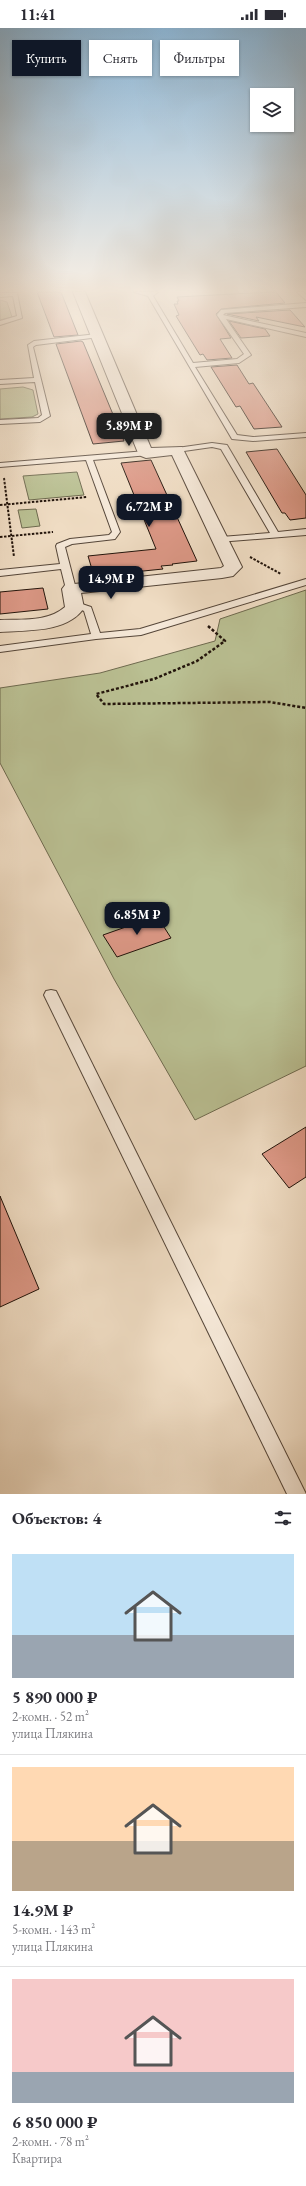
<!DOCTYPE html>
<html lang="ru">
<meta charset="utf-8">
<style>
body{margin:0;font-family:"EB Garamond",serif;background:#f2f2f3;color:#2b2b33;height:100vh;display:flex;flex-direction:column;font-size:15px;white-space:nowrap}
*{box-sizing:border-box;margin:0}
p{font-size:13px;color:#7c7c81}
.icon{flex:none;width:22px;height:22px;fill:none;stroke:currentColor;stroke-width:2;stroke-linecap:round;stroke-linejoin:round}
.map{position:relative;height:1466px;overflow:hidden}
.panel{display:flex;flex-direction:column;background:#fff;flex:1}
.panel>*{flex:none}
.banner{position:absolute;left:12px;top:12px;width:282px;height:36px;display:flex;gap:8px}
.buttons{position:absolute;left:250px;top:60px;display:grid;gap:8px}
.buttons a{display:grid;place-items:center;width:44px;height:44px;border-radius:0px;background:#fff;box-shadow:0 1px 3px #0004;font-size:20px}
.price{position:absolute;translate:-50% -34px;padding:0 9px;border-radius:8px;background:#111827;color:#fff;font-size:13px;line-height:26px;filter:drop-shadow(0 1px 2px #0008)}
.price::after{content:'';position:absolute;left:50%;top:24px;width:12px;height:9px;margin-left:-6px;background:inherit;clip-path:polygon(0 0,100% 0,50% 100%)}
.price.on{background:#222;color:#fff}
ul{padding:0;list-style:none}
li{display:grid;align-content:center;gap:8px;height:212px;padding:0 12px}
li+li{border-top:1px solid #e1e1e2}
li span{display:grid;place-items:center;height:124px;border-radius:0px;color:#555}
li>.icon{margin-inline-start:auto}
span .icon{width:72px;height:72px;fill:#fffc;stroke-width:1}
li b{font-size:17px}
h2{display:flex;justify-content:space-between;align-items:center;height:48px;padding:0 12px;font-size:17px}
.tag{padding:0 14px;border-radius:0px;background:#fff;box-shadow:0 1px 3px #0004;font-size:14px;line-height:36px}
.tag.on{background:#111827;color:#fff}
.status{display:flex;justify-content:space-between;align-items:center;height:28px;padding:0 20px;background:#fff;direction:ltr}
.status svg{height:11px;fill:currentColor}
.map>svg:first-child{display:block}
.green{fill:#bac093;stroke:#6e6a4f}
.building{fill:#dc9886;stroke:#22140b}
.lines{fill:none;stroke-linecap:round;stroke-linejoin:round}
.lane-casing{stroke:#554639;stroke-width:2}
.street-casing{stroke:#554639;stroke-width:2}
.path-far1{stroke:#22140b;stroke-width:2;stroke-dasharray:2.5 1.5;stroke-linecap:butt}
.path{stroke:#22140b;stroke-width:2.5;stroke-dasharray:3 2;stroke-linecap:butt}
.lane{fill:#f5e8d8;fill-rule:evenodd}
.street{fill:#f5e8d8;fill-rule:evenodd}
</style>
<div class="status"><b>11:41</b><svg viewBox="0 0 49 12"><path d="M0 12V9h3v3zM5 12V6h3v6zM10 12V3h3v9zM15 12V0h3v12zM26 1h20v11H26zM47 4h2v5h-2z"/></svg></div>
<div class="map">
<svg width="306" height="1466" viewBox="0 0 306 1466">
<rect width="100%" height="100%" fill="#efdcc3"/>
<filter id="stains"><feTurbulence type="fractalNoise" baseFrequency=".005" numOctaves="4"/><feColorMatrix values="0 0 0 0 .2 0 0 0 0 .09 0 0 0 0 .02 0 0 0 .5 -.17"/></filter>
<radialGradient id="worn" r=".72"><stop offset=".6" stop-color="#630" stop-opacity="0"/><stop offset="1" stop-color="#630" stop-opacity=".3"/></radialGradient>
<g class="green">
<path d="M 0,272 L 7,274 L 12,289 L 0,292 Z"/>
<path d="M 23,359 L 33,362 L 38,386 L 32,389 L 0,391 L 0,361 Z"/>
<path d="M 77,444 L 84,467 L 29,472 L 23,448 Z"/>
<path d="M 36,481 L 40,498 L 22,500 L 18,482 Z"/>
<path d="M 306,562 L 306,1038 L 195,1092 L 114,951 L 0,735 L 0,660 L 100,645 L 215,613 L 220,591 Z"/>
</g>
<g class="building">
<path d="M 37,264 L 61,264 L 78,307 L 54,309 Z"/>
<path d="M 270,264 L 276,264 L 285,275 L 221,281 L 216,286 L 231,310 L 220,311 L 232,330 L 207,332 L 203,326 L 200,327 L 176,288 L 179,287 L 174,276 L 178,276 L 177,273 L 179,273 L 177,269 Z"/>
<path d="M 290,282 L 305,299 L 256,289 L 259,293 L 227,286 Z"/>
<path d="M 229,293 L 265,301 L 270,308 L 241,310 Z"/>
<path d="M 81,313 L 83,314 L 124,413 L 93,416 L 56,316 Z"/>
<path d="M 237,337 L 249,356 L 253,355 L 282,399 L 254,401 L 240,378 L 236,379 L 211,339 Z"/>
<path d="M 277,421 L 306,467 L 306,490 L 290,492 L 285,485 L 282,485 L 246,424 Z"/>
<path d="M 151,432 L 197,533 L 172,536 L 173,537 L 161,538 L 163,541 L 94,548 L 88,528 L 156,521 L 121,435 Z"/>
<path d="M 43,560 L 48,581 L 0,586 L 0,564 Z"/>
<path d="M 157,888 L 171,910 L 117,929 L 103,907 Z"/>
<path d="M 306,1099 L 306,1149 L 289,1160 L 262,1126 Z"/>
<path d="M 0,1168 L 39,1261 L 0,1279 Z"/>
</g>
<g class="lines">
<defs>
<g id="lane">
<path d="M 134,264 L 158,264 L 153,268 L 193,335 L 237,331 L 244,326 L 217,287 L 221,282 L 306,275 L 306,279 L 225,285 L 223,287 L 306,305 L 306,309 L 226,291 L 251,327 L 239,335 L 195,339 L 237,407 L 253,409 L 306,405 L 306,409 L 253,413 L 232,411 L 148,268 Z"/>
<path d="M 297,264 L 303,264 L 306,267 L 306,272 Z"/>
<path d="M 0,265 L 17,265 L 22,290 L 0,297 L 0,293 L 17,288 L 13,268 L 0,269 Z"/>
<path d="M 97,306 L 100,308 L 99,309 L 36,317 L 33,319 L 50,388 L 40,394 L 0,396 L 0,392 L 38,390 L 42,387 L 35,354 L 0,356 L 0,352 L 34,350 L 28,317 L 34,313 Z"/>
<path d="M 212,415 L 227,417 L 278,504 L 306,501 L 306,507 L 218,514 L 217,512 L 221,509 L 270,505 L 221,421 L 212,419 L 177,424 L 173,422 L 177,420 Z"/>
<path d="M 146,423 L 149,423 L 149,427 L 93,432 L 120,504 L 115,511 L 72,516 L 65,519 L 76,561 L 74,563 L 71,564 L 66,561 L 61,541 L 0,548 L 0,542 L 60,536 L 56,518 L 57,516 L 70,511 L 109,507 L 112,504 L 86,432 L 0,439 L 0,435 Z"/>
<path d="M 306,551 L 306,557 L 141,607 L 96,611 L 0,624 L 0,618 L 91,606 L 84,583 L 71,577 L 76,574 L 91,579 L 100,605 L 140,601 Z"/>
<path d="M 51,962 L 56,963 L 58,967 L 306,1466 L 287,1466 L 44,967 L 46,963 Z"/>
</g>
<path id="street" d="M 73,264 L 85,264 L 151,420 L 182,419 L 242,539 L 233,548 L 222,550 L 81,565 L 84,580 C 67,605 27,602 0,604 L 0,592 C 22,591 48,594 65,579 L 62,561 L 65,557 L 221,540 L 224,538 L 172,427 L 146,430 L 141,428 L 138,425 Z"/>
</defs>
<use href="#lane" class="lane-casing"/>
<use href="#street" class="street-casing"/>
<g class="path-far1">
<path d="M 4,450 L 14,529"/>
<path d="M 0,477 L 87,469"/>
<path d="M 0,509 L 53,504"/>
<path d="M 250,529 L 281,546"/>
</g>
<path class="path" d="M 208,598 L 225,613 L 197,633 L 154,651 L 96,666 L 104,676 L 270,674 L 306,680"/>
<use href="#lane" class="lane"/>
<use href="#street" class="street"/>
</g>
<linearGradient id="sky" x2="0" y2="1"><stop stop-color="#8bb6d7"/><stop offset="0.56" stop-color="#f8efe4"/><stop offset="1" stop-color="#f8efe4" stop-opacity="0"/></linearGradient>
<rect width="306" height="469" fill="url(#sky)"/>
<rect width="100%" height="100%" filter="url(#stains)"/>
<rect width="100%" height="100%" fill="url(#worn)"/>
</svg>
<div class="buttons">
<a><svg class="icon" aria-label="layers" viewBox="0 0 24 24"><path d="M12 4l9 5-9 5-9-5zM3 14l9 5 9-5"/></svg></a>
</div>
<b class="price on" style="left:129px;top:419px">5.89M ₽</b>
<b class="price" style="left:149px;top:500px">6.72M ₽</b>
<b class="price" style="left:111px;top:572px">14.9M ₽</b>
<b class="price" style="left:137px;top:908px">6.85M ₽</b>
<div class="banner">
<a class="tag on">Купить</a>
<a class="tag">Снять</a>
<a class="tag">Фильтры</a>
</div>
</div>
<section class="panel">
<h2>Объектов: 4<svg class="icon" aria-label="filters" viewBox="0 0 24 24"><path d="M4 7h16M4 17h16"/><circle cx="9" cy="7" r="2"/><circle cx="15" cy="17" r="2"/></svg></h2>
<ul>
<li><span style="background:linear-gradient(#bfe0f5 65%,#9aa5b1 0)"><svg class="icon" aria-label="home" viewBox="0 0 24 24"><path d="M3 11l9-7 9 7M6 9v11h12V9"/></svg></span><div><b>5 890 000 ₽</b><p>2-комн. · 52 m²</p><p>улица Плякина</p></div></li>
<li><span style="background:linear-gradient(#ffd9b3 60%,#b9a48a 0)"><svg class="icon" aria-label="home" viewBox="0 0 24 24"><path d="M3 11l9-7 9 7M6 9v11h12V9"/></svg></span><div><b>14.9M ₽</b><p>5-комн. · 143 m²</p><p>улица Плякина</p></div></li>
<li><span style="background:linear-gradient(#f6c9c9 75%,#9aa5b1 0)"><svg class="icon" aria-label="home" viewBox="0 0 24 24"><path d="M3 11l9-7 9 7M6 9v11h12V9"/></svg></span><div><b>6 850 000 ₽</b><p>2-комн. · 78 m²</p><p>Квартира</p></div></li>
</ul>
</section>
